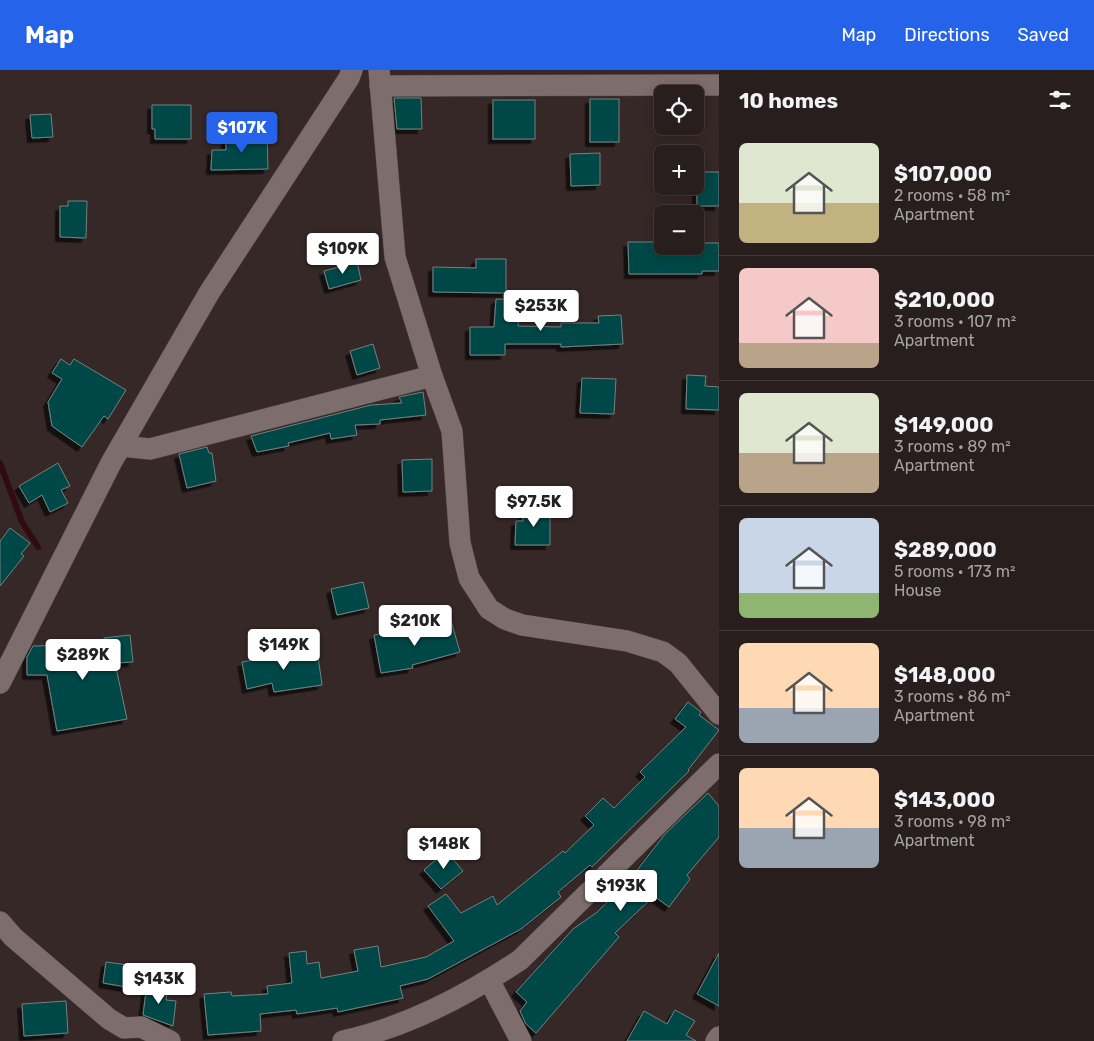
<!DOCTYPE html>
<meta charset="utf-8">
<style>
body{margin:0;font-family:Rubik,sans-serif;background:#302726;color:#f1f3f6;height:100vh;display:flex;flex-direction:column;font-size:19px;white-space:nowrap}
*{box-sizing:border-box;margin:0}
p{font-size:16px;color:#a5a2a4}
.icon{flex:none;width:28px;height:28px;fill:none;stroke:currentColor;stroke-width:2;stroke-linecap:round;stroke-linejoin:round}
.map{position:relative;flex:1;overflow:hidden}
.drawer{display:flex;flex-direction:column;background:#281e1d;width:375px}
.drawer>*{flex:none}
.tools{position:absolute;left:654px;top:15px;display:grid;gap:10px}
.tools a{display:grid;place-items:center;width:50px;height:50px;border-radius:8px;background:#281e1d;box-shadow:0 2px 12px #0003,0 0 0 1px #443c3b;font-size:25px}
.price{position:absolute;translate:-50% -42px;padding:0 11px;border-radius:5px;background:#fff;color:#222;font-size:16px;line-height:32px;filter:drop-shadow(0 1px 2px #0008)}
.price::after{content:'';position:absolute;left:50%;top:30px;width:15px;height:11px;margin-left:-8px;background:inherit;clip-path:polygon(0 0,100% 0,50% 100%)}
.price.current{background:#2563eb;color:#fff}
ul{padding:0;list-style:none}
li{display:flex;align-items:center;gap:15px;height:125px;padding:0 20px}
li+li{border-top:1px solid #443c3b}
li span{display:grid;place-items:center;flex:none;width:140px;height:100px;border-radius:8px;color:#555}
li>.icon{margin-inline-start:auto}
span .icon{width:60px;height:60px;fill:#fffc;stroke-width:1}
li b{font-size:21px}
h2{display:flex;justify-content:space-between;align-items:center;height:60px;padding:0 20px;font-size:21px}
header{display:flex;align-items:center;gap:30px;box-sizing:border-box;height:70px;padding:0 25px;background:#2563eb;color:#fff}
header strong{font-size:24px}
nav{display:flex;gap:28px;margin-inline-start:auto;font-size:18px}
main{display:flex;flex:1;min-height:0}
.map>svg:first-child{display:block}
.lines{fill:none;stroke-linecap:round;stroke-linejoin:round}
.stream{stroke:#310c0e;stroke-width:6}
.building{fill:#054646;stroke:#718281;filter:url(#shadow)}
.street-casing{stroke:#4e4343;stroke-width:22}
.street{stroke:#7d6e6d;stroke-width:21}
</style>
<header>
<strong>Map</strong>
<nav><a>Map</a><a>Directions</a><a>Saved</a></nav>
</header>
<main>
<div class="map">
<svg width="719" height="971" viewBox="0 0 719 971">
<defs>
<filter id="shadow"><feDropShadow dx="-4.5" dy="4.5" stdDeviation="0" flood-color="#0009"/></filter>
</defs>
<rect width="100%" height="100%" fill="#352827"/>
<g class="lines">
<path class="stream" d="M 0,393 L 22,452 L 38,477"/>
</g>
<g class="building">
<path d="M 394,28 L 421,28 L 422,59 L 397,59 Z"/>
<rect x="590" y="29" width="29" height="43"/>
<rect x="493" y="30" width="42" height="39"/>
<path d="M 152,35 L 191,35 L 191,69 L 155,69 L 155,59 L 152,59 Z"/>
<path d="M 51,44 L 53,67 L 32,68 L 30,45 Z"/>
<path d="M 267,65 L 268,99 L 211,100 L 212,80 L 226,80 L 226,66 Z"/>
<path d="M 600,83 L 600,115 L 571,116 L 570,84 Z"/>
<rect x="697" y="102" width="22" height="34"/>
<path d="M 68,131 L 87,131 L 86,168 L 60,167 L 60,136 L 68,136 Z"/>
<path d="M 628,172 L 658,172 L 658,176 L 695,176 L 695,173 L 719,173 L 719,201 L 702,201 L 702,204 L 629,204 Z"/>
<path d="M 476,189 L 506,189 L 506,223 L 433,222 L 433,197 L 476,198 Z"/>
<path d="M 357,192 L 361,210 L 329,219 L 324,201 Z"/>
<path d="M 496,229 L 519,230 L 518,256 L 561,257 L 561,253 L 599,253 L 598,246 L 621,245 L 623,274 L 561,277 L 561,274 L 505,274 L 505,285 L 470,285 L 470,257 L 494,257 Z"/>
<path d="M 373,274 L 380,298 L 357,305 L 350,281 Z"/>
<path d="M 61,289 L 70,295 L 74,289 L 126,320 L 108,349 L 104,346 L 82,377 L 52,356 L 48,332 L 62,309 L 52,303 Z"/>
<path d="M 687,305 L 706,306 L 705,316 L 719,317 L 719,340 L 686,339 Z"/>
<path d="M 582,308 L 616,309 L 614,344 L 580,343 Z"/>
<path d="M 423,322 L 426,345 L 380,350 L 380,354 L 355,355 L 357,365 L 331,369 L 330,363 L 288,373 L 289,376 L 257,382 L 251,366 L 371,335 L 402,333 L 399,327 Z"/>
<path d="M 207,377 L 209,383 L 212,383 L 216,411 L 187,418 L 179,384 Z"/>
<path d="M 432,389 L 432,421 L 403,422 L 402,390 Z"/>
<path d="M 58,393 L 70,416 L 61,420 L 68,433 L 50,442 L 42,425 L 29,433 L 19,416 Z"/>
<path d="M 523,440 L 550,440 L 550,475 L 515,475 L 516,451 L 523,451 Z"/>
<path d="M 10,458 L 30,473 L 21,484 L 24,486 L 0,516 L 0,471 Z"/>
<path d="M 363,512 L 369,538 L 337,545 L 331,519 Z"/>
<path d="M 451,551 L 460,582 L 412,595 L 413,598 L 381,603 L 374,565 L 405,559 L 406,563 Z"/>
<path d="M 130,565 L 133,592 L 115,593 L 127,649 L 57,661 L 47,605 L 27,605 L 27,587 L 33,576 L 105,574 L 104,568 Z"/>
<path d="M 317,579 L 322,615 L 274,622 L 272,613 L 247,619 L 242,592 Z"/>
<path d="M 688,632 L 701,642 L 699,645 L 719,660 L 688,700 L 689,701 L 592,797 L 590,795 L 558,822 L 561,827 L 521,859 L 428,909 L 400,916 L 403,928 L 338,942 L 337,938 L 297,944 L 296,940 L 260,944 L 261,961 L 208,965 L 204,924 L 231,922 L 232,926 L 268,924 L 267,916 L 292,913 L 289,883 L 306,881 L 307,894 L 319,892 L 321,908 L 358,901 L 354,880 L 378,876 L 381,897 L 426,887 L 454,871 L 428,836 L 446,824 L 461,843 L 493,826 L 497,835 L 563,781 L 565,783 L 594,755 L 585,746 L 603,728 L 614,738 L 645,707 L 640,702 L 686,657 L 675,649 Z"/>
<path d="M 708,723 L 719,736 L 719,767 L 687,805 L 690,809 L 669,837 L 654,826 L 615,863 L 619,867 L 536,963 L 526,954 L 520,941 L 527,932 L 516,922 L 573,859 L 596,843 L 627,813 L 665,764 Z"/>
<path d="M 446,781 L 463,801 L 441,819 L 424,800 Z"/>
<path d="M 719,883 L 719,936 L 697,924 Z"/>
<path d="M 106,892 L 136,896 L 132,918 L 103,913 Z"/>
<path d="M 147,914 L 168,916 L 166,930 L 176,931 L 173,956 L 143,945 Z"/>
<path d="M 66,931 L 68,963 L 24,966 L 22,934 Z"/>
<path d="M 675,940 L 695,951 L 686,965 L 696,971 L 627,971 L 644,941 L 667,954 Z"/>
</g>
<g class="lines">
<defs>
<g id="street">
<path d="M 379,0 L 395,187 L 432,306 L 452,361 L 460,473 L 469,508 L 489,539 L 505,549 L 522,555 L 627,571 L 663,582 L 678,593 L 719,644"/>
<path d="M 380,16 L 719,15"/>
<path d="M 121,376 L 150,379 L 432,306"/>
<path d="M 0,613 L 111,393 L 209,223 L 349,8 L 352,0"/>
<path d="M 0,852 L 13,867 L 109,949 L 124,958 L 141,957 L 170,971"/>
<path d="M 489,910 L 521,971"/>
<path d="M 343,971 C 407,957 465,926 520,890 L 719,694"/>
<path d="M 716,971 L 719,967"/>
</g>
</defs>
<use href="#street" class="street-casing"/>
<use href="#street" class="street"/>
</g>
</svg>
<div class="tools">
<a><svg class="icon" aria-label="locate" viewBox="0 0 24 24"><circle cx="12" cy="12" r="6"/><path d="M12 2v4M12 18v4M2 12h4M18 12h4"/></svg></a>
<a>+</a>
<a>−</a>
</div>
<b class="price current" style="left:242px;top:84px">$107K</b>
<b class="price" style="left:343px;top:205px">$109K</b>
<b class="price" style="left:541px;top:262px">$253K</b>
<b class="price" style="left:534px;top:458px">$97.5K</b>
<b class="price" style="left:415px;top:577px">$210K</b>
<b class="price" style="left:284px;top:601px">$149K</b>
<b class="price" style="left:83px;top:611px">$289K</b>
<b class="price" style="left:444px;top:800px">$148K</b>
<b class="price" style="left:621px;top:842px">$193K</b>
<b class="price" style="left:159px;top:935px">$143K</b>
</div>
<section class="drawer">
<h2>10 homes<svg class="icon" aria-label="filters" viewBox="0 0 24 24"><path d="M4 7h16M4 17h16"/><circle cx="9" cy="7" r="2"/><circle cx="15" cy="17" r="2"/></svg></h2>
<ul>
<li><span style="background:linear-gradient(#dfe7d0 60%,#c2b280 0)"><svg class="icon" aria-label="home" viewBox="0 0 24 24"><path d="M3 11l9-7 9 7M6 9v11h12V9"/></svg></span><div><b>$107,000</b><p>2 rooms · 58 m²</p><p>Apartment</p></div></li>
<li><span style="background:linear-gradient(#f6c9c9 75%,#b9a48a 0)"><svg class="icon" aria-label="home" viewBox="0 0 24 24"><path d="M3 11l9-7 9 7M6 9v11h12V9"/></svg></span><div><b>$210,000</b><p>3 rooms · 107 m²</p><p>Apartment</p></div></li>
<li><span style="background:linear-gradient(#dfe7d0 60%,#b9a48a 0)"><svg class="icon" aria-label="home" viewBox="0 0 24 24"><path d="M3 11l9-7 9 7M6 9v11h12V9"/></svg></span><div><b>$149,000</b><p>3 rooms · 89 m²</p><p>Apartment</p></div></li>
<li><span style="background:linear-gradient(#c9d6e8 75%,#8fb573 0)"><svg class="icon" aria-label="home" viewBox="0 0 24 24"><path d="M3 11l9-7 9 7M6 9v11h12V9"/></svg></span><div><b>$289,000</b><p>5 rooms · 173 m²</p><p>House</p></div></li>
<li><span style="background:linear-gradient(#ffd9b3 65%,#9aa5b1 0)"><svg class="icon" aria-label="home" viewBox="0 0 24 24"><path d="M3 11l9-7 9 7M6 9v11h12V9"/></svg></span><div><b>$148,000</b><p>3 rooms · 86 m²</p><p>Apartment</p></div></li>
<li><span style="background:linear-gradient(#ffd9b3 60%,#9aa5b1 0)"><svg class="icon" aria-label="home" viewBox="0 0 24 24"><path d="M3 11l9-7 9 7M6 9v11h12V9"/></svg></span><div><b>$143,000</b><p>3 rooms · 98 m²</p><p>Apartment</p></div></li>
</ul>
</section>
</main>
